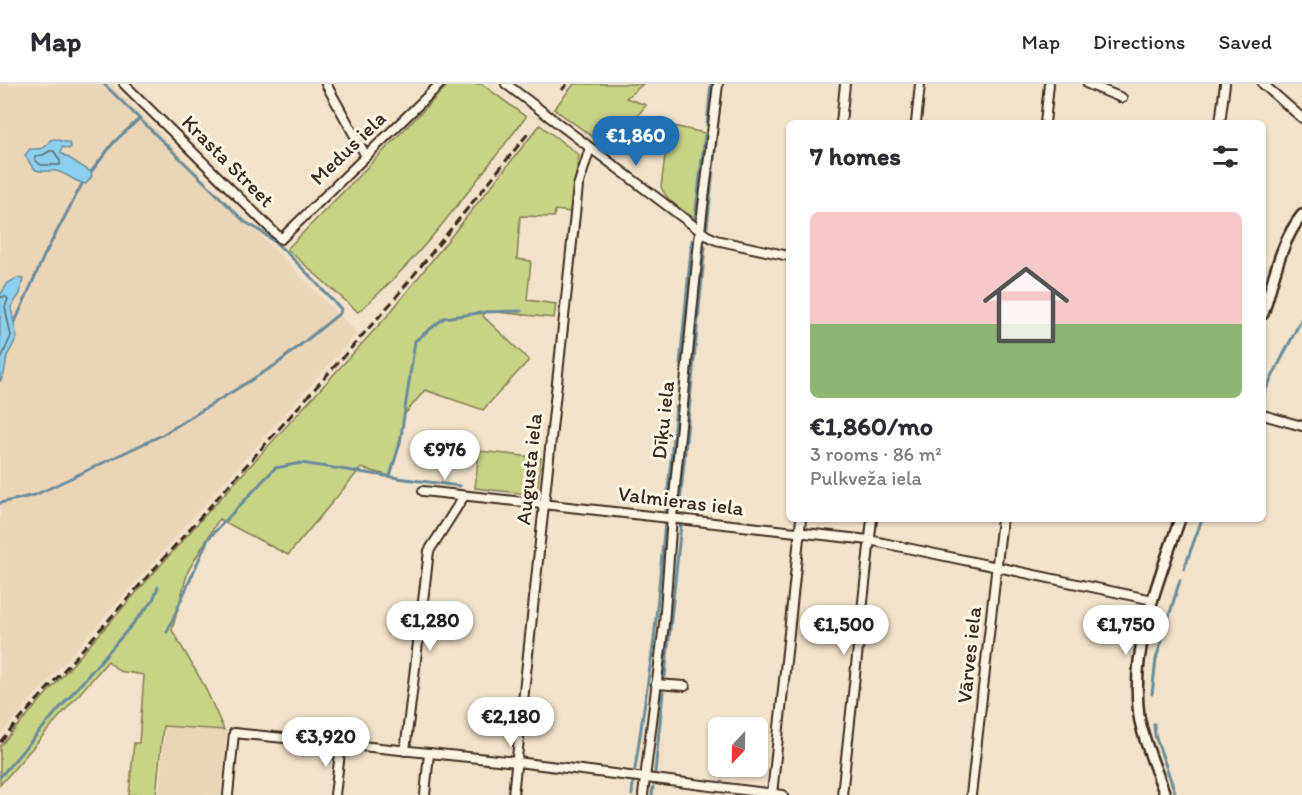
<!DOCTYPE html>
<meta charset="utf-8">
<style>
body{margin:0;font-family:Itim,sans-serif;background:#f2f2f3;color:#2b2b33;height:100vh;display:flex;flex-direction:column;font-size:22px;white-space:nowrap}
*{box-sizing:border-box;margin:0}
p{font-size:20px;color:#7c7c81}
.icon{flex:none;width:33px;height:33px;fill:none;stroke:currentColor;stroke-width:2;stroke-linecap:round;stroke-linejoin:round}
.map{position:relative;flex:1;overflow:hidden}
.side{position:absolute;left:786px;top:36px;width:480px;height:402px;display:flex;flex-direction:column;background:#fff;border-radius:9px;box-shadow:0 2px 4px #0004}
.side>*{flex:none}
.needle{width:39px;rotate:202deg}
.tools{position:absolute;left:708px;top:633px;display:grid;gap:12px}
.tools a{display:grid;place-items:center;width:60px;height:60px;border-radius:9px;background:#fff;box-shadow:0 2px 4px #0004;font-size:30px}
.price{position:absolute;translate:-50% -51px;padding:0 14px;border-radius:21px;background:#fff;color:#222;font-size:20px;line-height:39px;filter:drop-shadow(0 2px 3px #0008)}
.price::after{content:'';position:absolute;left:50%;top:36px;width:18px;height:14px;margin-left:-9px;background:inherit;clip-path:polygon(0 0,100% 0,50% 100%)}
.price.selected{background:#1f6fb2;color:#fff}
ul{padding:0;list-style:none}
li{display:grid;align-content:center;gap:12px;height:318px;padding:0 24px}
li+li{border-top:2px solid #e1e1e2}
li span{display:grid;place-items:center;height:186px;border-radius:9px;color:#555}
li>.icon{margin-inline-start:auto}
span .icon{width:108px;height:108px;fill:#fffc;stroke-width:1}
li b{font-size:26px}
h2{display:flex;justify-content:space-between;align-items:center;height:72px;padding:0 24px;font-size:26px}
header{display:flex;align-items:center;gap:36px;box-sizing:border-box;height:84px;padding:0 30px;background:#fff;border-bottom:2px solid #e1e1e2}
header strong{font-size:28px}
nav{display:flex;gap:33px;margin-inline-start:auto;font-size:21px}
.map>svg:first-child{display:block}
.built{fill:#ebd5b7}
.green{fill:#c8d386;stroke:#827e52;stroke-width:1.5}
.water{fill:#8bceed;stroke:#6b8c9a;stroke-width:1.5}
.lines{fill:none;stroke-linecap:round;stroke-linejoin:round}
.shore{stroke:#5b6c71;stroke-width:1.5}
.stream{stroke:#6b8c9a;stroke-width:3}
.minor-casing{stroke:#3b2a1e;stroke-width:12}
.tertiary-casing{stroke:#3b2a1e;stroke-width:14}
.minor{stroke:#fcf5e5;stroke-width:8}
.tertiary{stroke:#fcf5e5;stroke-width:9}
.rail{stroke:#3b2a1e;stroke-width:3;stroke-dasharray:9 4.5;stroke-linecap:butt}
.labels{text-anchor:middle;stroke-width:6;stroke-linejoin:round;paint-order:stroke}
.street-label{font-size:21px;fill:#3b2a1e;stroke:#fcf5e5}
</style>
<header>
<strong>Map</strong>
<nav><a>Map</a><a>Directions</a><a>Saved</a></nav>
</header>
<div class="map">
<svg width="1302" height="711" viewBox="0 0 1302 711">
<rect width="100%" height="100%" fill="#f2e2ca"/>
<filter id="ink" filterUnits="userSpaceOnUse"><feTurbulence type="fractalNoise" baseFrequency=".0167" numOctaves="2"/><feDisplacementMap in="SourceGraphic" scale="12" xChannelSelector="R" yChannelSelector="G"/><feConvolveMatrix kernelMatrix="1 2 1 2 8 2 1 2 1" color-interpolation-filters="sRGB"/></filter>
<g filter="url(#ink)">
<g class="built">
<path d="M 0,0 L 111,0 L 357,249 L 0,651 Z"/>
<path d="M 165,642 L 227,647 L 221,711 L 159,711 Z"/>
</g>
<g class="green">
<path d="M 449,0 L 482,0 L 526,33 C 473,100 423,173 358,228 L 287,165 Z"/>
<path d="M 574,0 L 643,0 L 626,14 L 646,21 L 611,66 L 554,25 Z"/>
<path d="M 540,41 L 579,71 L 570,128 L 555,126 L 554,133 L 520,132 L 517,175 L 531,177 L 527,216 L 556,220 L 554,234 L 486,227 L 483,232 L 529,276 L 483,326 L 425,306 L 404,331 L 401,352 L 390,392 L 361,384 L 288,471 L 219,435 L 188,487 L 172,546 L 204,601 L 224,646 L 163,642 L 156,711 L 129,711 L 134,659 L 139,659 L 144,591 L 119,587 L 108,577 L 0,701 L 0,662 L 207,429 L 389,230 Z"/>
<path d="M 669,41 L 709,50 L 697,134 C 683,129 667,117 661,103 Z"/>
<path d="M 479,367 L 541,374 L 537,411 L 475,404 Z"/>
</g>
<g class="water">
<path d="M 55,55 L 69,59 L 71,63 L 69,65 L 62,63 L 61,69 L 91,88 L 92,92 L 86,100 C 75,99 67,89 56,87 C 49,86 42,89 36,86 C 31,83 28,76 25,71 L 30,65 C 39,65 46,66 50,56 Z"/>
<path d="M 17,194 L 23,195 L 20,210 L 11,223 L 17,254 L 7,272 L 4,290 L 0,298 L 0,211 L 8,199 Z"/>
</g>
<g class="lines">
<g class="shore">
<path d="M 50,67 L 54,67 L 60,77 L 60,81 L 41,81 L 35,76 L 35,72 L 43,71 Z"/>
<path d="M 0,213 L 6,213 L 8,215 L 5,223 L 11,252 L 0,277"/>
</g>
<g class="stream">
<path d="M 707,41 L 711,0"/>
<path d="M 91,88 L 114,58 L 140,34"/>
<path d="M 695,134 L 705,51"/>
<path d="M 707,143 L 722,0"/>
<path d="M 15,238 L 44,172 L 82,100"/>
<path d="M 680,280 L 692,156"/>
<path d="M 1263,311 L 1302,234"/>
<path d="M 390,392 L 400,359 L 415,257 L 444,234 L 486,228 L 521,227"/>
<path d="M 0,419 L 35,411 L 162,351 L 277,280 L 340,229 L 341,225 C 314,198 279,154 245,138 L 104,0"/>
<path d="M 666,427 L 676,323"/>
<path d="M 679,429 L 705,163"/>
<path d="M 1184,485 L 1202,435"/>
<path d="M 167,548 L 208,455 L 275,384 L 301,379 L 405,395 L 460,402"/>
<path d="M 665,592 L 681,440"/>
<path d="M 1152,610 L 1156,575 L 1180,496"/>
<path d="M 1154,640 L 1155,651 L 1176,711"/>
<path d="M 635,685 L 654,556 L 665,438"/>
<path d="M 655,688 L 663,608"/>
<path d="M 0,693 L 144,527 L 153,516 L 158,503"/>
<path d="M 632,711 L 633,698"/>
<path d="M 652,711 L 653,703"/>
</g>
<defs>
<g id="minor">
<path d="M 124,0 L 281,155 L 440,0"/>
<path d="M 326,0 L 366,72"/>
<path d="M 506,0 L 706,151 L 716,156 L 789,172"/>
<path d="M 1088,0 L 1122,14"/>
<path d="M 1263,0 L 1302,34"/>
<path d="M 841,39 L 845,0"/>
<path d="M 916,39 L 920,0"/>
<path d="M 1045,39 L 1049,0"/>
<path d="M 1220,39 L 1225,0"/>
<path d="M 1263,331 L 1302,342"/>
<path d="M 423,407 L 869,456 L 1153,516"/>
<path d="M 656,600 L 685,602"/>
<path d="M 405,667 L 429,467 L 464,412"/>
<path d="M 772,710 L 801,435"/>
<path d="M 228,711 L 234,649 L 517,678 L 783,711"/>
<path d="M 335,711 L 341,660"/>
<path d="M 425,711 L 429,669"/>
<path d="M 513,711 L 578,102 L 590,64"/>
<path d="M 643,711 L 664,540 L 672,433 L 700,147 L 718,0"/>
<path d="M 842,711 L 872,435"/>
<path d="M 971,711 L 1002,435"/>
</g>
<g id="tertiary">
<path d="M 1263,230 C 1273,198 1280,158 1302,131"/>
<path d="M 1165,711 C 1157,687 1143,657 1139,632 C 1130,564 1158,498 1180,435"/>
</g>
</defs>
<use href="#minor" class="minor-casing"/>
<use href="#tertiary" class="tertiary-casing"/>
<use href="#minor" class="minor"/>
<use href="#tertiary" class="tertiary"/>
<g class="rail">
<path d="M 562,6 L 567,0"/>
<path d="M 0,658 L 392,218 L 530,47"/>
</g>
</g>
</g>
<g class="labels">
<g class="street-label">
<text transform="translate(348 64) rotate(-44)" y="7">Medus iela</text>
<text transform="translate(228 77) rotate(45)" y="7">Krasta Street</text>
<text transform="translate(663 336) rotate(-84)" y="7">Dīķu iela</text>
<text transform="translate(529 385) rotate(-84)" y="7">Augusta iela</text>
<text transform="translate(681 417) rotate(7)" y="7">Valmieras iela</text>
<text transform="translate(969 571) rotate(-84)" y="7">Vārves iela</text>
</g>
</g>
</svg>
<div class="tools">
<a><svg class="needle" viewBox="-14 -14 28 28"><path d="M0-13l5 13h-10z" fill="#e53935"/><path d="M0 13l5-13h-10z" fill="#7c7c81"/></svg></a>
</div>
<b class="price selected" style="left:636px;top:83px">€1,860</b>
<b class="price" style="left:445px;top:397px">€976</b>
<b class="price" style="left:430px;top:568px">€1,280</b>
<b class="price" style="left:844px;top:572px">€1,500</b>
<b class="price" style="left:1126px;top:572px">€1,750</b>
<b class="price" style="left:511px;top:664px">€2,180</b>
<b class="price" style="left:326px;top:684px">€3,920</b>
<section class="side">
<h2>7 homes<svg class="icon" aria-label="filters" viewBox="0 0 24 24"><path d="M4 7h16M4 17h16"/><circle cx="9" cy="7" r="2"/><circle cx="15" cy="17" r="2"/></svg></h2>
<ul>
<li><span style="background:linear-gradient(#f6c9c9 60%,#8fb573 0)"><svg class="icon" aria-label="home" viewBox="0 0 24 24"><path d="M3 11l9-7 9 7M6 9v11h12V9"/></svg></span><div><b>€1,860/mo</b><p>3 rooms · 86 m²</p><p>Pulkveža iela</p></div></li>
</ul>
</section>
</div>
